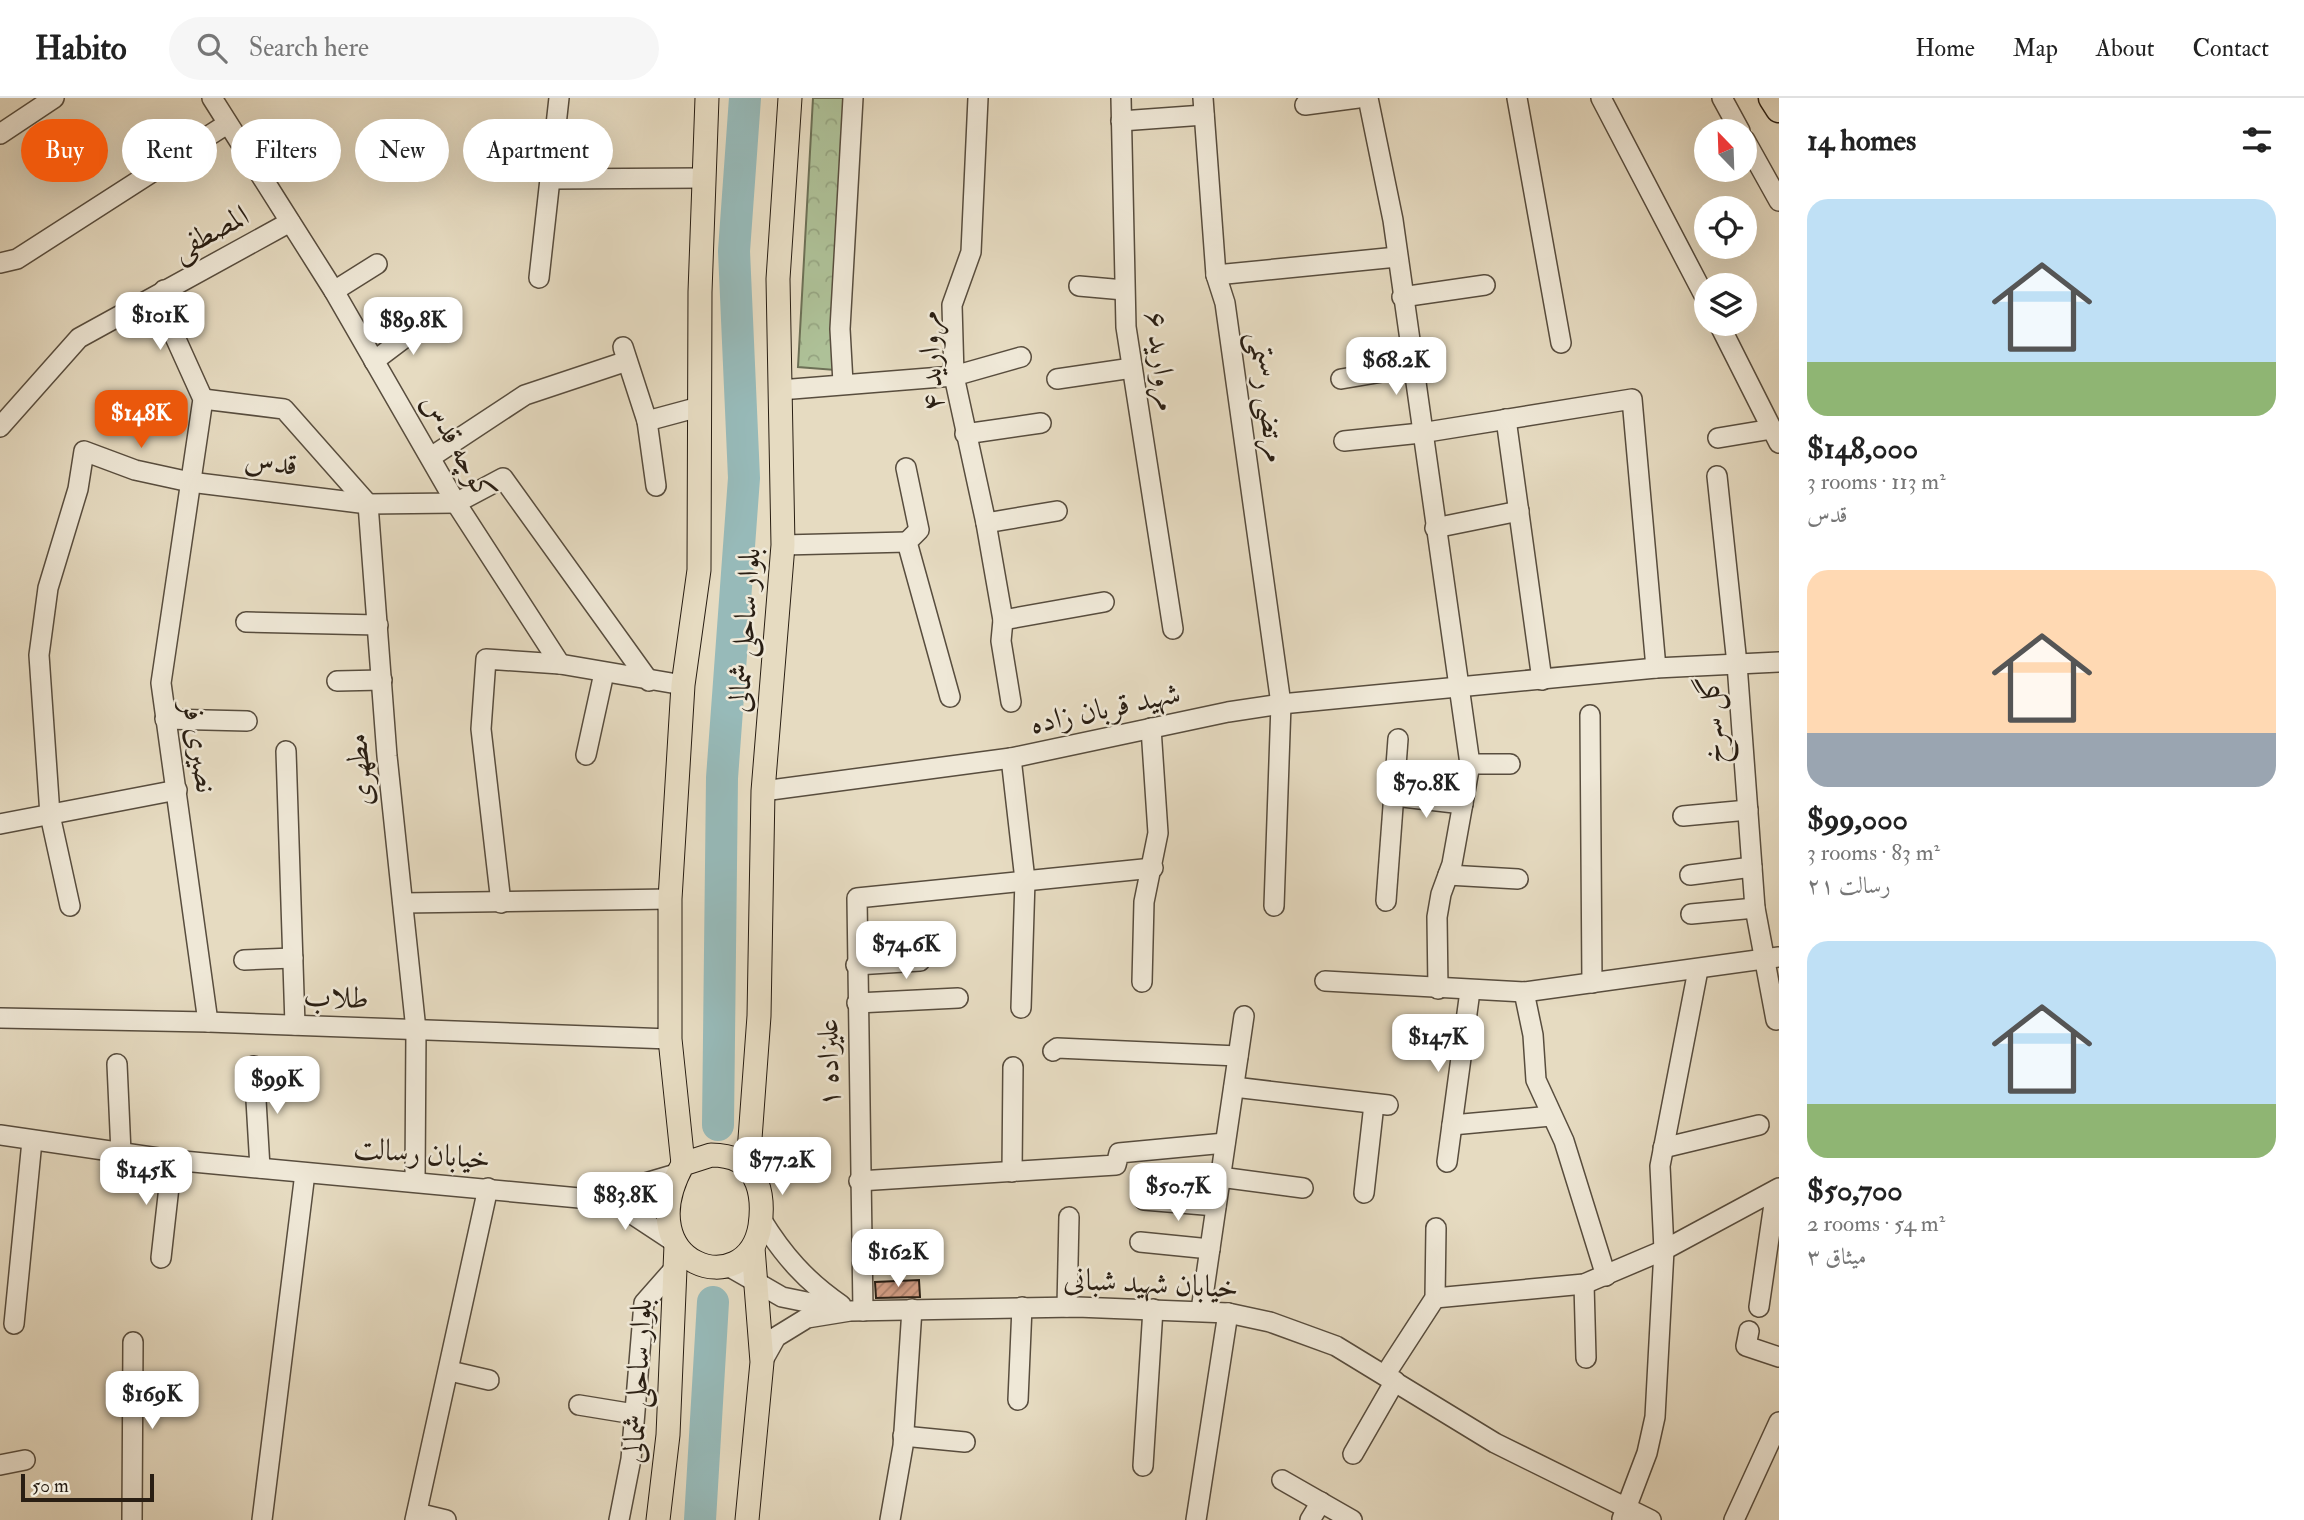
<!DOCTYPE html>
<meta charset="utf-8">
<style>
body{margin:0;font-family:"IM FELL Double Pica",Amiri,serif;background:#f6f6f6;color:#222;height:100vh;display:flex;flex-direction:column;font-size:26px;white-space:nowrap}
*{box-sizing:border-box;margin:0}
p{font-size:23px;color:#767676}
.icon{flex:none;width:38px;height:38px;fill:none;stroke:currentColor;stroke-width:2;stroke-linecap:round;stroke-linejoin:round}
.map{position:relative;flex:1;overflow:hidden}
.drawer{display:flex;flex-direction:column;background:#fff;width:525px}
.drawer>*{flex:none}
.top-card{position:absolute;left:21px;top:21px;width:665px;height:63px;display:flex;gap:14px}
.needle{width:46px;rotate:337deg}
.controls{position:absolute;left:1694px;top:21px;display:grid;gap:14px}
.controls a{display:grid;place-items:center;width:63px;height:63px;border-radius:50%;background:#fff;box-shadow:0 7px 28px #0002;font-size:35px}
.scale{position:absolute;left:21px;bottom:18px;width:133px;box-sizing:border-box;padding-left:7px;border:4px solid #291e13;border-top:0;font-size:19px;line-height:24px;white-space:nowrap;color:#291e13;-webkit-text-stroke:5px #efe8d7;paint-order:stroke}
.price{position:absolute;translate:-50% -60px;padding:0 16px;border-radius:14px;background:#fff;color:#222;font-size:23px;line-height:46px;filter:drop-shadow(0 2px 4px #0008)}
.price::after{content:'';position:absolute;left:50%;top:42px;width:21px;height:16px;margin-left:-10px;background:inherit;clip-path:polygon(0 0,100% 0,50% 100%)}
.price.active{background:#ea580c;color:#fff}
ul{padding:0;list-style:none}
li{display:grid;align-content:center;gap:14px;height:371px;padding:0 28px}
li span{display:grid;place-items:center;height:217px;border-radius:21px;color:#555}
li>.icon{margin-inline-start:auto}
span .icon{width:126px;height:126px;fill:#fffc;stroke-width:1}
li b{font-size:30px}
h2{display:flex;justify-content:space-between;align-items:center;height:84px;padding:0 28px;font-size:30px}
.pill{padding:0 24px;border-radius:32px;background:#fff;box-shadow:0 7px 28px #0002;font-size:24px;line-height:63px}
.pill.active{background:#ea580c;color:#fff}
header{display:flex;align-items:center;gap:42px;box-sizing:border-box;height:98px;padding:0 35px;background:#fff;border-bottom:2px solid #e0e0e0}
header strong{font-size:33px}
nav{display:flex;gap:38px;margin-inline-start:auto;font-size:24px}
.search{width:490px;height:63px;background:#f6f6f6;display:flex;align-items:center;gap:18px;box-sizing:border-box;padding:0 24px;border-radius:38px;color:#767676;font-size:26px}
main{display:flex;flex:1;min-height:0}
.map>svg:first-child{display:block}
.park{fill:url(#park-crowns);stroke:#6c7056;stroke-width:2}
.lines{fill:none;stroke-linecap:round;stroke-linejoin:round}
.river{stroke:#97bab9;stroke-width:32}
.building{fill:url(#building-hatch);stroke:#291e13;stroke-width:2}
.minor-casing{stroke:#584d3e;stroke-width:22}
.major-casing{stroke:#291e13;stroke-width:25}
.highway-casing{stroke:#291e13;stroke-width:29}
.minor{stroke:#efe8d7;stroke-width:19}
.major{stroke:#e6dbc1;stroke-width:23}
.highway{stroke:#e6dbc1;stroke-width:26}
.labels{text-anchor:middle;stroke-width:5;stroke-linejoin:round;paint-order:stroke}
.street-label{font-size:30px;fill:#291e13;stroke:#efe8d7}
</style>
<header>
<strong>Habito</strong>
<div class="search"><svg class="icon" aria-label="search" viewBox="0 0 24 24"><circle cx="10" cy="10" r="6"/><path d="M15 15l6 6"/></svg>Search here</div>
<nav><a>Home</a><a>Map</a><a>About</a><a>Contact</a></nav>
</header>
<main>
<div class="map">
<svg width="1779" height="1422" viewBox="0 0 1779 1422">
<defs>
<pattern id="park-crowns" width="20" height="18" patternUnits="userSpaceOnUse" patternTransform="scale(1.75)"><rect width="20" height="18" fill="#aec198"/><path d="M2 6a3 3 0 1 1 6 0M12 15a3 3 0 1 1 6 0" fill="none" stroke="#96a582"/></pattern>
<pattern id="building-hatch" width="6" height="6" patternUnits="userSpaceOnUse" patternTransform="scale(1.75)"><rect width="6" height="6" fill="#d49e84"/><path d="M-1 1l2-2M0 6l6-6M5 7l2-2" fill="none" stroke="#ac806b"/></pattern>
</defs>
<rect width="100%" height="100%" fill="#e6dbc1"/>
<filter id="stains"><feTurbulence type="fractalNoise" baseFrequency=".00286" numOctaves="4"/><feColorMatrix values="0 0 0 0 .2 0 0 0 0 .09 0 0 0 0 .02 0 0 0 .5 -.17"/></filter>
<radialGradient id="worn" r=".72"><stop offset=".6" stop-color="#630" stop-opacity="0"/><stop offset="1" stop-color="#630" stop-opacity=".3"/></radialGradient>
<path class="park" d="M 813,0 L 848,0 L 835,272 L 798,269 Z"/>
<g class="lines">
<g class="river">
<path d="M 718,1027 L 722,680 L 744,380 L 734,153 L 745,0"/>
<path d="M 700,1422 L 713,1204"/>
</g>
</g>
<path class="building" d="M 919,1182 L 920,1199 L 876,1200 L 875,1184 Z"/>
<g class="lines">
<defs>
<g id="minor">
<path d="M 212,0 L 334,193 L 456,405 L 560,566"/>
<path d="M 978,0 L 971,154 L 952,207 L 954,278 L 986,425 L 1003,522 L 1001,543 L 1011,604"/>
<path d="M 1121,0 L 1126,229 L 1173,531"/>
<path d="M 1203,0 L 1216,177 L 1225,205 L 1281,606 L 1274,808"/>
<path d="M 1368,0 L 1393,122 L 1470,666 L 1452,766 L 1441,796 L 1437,819 L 1438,891"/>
<path d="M 1517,0 L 1561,245"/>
<path d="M 1601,0 L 1706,201"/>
<path d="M 1722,0 L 1740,33"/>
<path d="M 1305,7 L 1358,0"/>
<path d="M 1121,23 L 1204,17"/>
<path d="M 0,36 L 54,0"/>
<path d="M 1745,42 L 1779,103"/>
<path d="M 550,81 L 702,80"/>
<path d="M 0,165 L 17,161 L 227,26"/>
<path d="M 1216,177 L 1397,159"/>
<path d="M 539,180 L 559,0"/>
<path d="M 1079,188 L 1124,192"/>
<path d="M 164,192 L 175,239 L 203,301 L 161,585 L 208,924"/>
<path d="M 334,193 L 377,166"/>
<path d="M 1402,199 L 1485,187"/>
<path d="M 1719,226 L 1779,345"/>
<path d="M 623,249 L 647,323 L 699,309"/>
<path d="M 374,263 L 427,223"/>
<path d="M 1057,281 L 1132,270"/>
<path d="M 1341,281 L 1412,269"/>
<path d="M 843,285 L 840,231 L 853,0"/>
<path d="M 780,292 L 954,278 L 1021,259"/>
<path d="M 203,301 L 284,311 L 368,406 L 387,658 L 416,932 L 415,1083"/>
<path d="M 1506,321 L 1542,582"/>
<path d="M 647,323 L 656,388"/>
<path d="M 0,329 L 79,240 L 290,124"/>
<path d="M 965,336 L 1041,325"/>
<path d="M 1718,340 L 1772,331"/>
<path d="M 1344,343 L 1421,335 L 1632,301 L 1656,570"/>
<path d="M 431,359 L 525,297 L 627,263"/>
<path d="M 906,370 L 919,432 L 907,444 L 950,599"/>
<path d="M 1717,378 L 1737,566 L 1755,810 L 1776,922"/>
<path d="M 986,425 L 1057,413"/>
<path d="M 1435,430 L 1519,413"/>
<path d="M 783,447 L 907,444"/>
<path d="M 1003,522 L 1104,504"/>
<path d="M 246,524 L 378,527"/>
<path d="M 337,583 L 382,582"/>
<path d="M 1590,617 L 1592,885"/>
<path d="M 165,621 L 247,623"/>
<path d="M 286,653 L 295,927"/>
<path d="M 586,657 L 604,575"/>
<path d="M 1011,660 L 1025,782 L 1021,910"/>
<path d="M 1470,666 L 1510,666"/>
<path d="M 763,693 L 1011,660 L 1228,614 L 1281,606 L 1656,570 L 1779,564"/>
<path d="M 1394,698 L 1463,706"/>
<path d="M 1683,718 L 1748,712"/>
<path d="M 0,726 L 177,692"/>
<path d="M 1448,777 L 1518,781"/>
<path d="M 1690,777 L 1752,769"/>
<path d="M 1386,803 L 1398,641"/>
<path d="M 403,805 L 670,801"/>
<path d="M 501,805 L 481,631 L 486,561 L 560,566 L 683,587"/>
<path d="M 70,808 L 50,717 L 39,557 L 48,490 L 78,391 L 84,353 L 135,372 L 190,384 L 368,406 L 456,405 L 503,380 L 649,583"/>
<path d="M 1691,816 L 1755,810"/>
<path d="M 244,862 L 293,860"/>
<path d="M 856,867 L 920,863"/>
<path d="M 1325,883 L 1524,894 L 1779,859"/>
<path d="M 1142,884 L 1144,804 L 1158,735 L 1151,630"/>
<path d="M 1524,894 L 1533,937 L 1536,982 L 1564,1043 L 1606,1178"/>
<path d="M 857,905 L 958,900"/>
<path d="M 0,920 L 208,924 L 670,941"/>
<path d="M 1053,953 L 1057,950 L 1238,958"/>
<path d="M 117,966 L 121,1055"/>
<path d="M 254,968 L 260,1070"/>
<path d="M 1234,989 L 1388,1007"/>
<path d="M 1452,1027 L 1551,1018"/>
<path d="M 0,1037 L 172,1062 L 590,1101 L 623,1110 L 673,1143"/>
<path d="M 1663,1050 L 1759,1027"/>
<path d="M 1447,1064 L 1470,893"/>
<path d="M 1012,1074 L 1013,969"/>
<path d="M 1220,1079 L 1303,1090"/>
<path d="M 859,1083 L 1116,1067 L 1119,1055 L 1225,1045"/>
<path d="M 1364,1095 L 1374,1006"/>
<path d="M 594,1100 L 679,1075"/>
<path d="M 1144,1102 L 1216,1108"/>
<path d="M 761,1121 C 783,1157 806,1183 841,1207"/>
<path d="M 1140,1144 L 1210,1151"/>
<path d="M 161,1160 L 172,1062"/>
<path d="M 728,1168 L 782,1199 L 836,1210"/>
<path d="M 1584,1186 L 1586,1260"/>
<path d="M 1435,1200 L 1584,1186 L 1664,1152 L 1779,1090"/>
<path d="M 1067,1209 L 1069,1119"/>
<path d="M 1759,1209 L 1776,1092"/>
<path d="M 1201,1212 L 1244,918"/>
<path d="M 863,1213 L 857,800 L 1153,770"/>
<path d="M 14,1226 L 32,1043"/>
<path d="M 1749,1233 L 1746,1248 L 1779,1259"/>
<path d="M 762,1264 L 776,1239 L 807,1220 L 850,1213 L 1077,1209 L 1228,1215 L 1270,1224 L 1336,1248 L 1495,1345 L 1651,1422"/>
<path d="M 450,1273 L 489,1282"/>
<path d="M 1385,1277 L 1435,1200 L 1436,1130"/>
<path d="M 1018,1302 L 1022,1209"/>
<path d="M 579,1307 L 634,1316"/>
<path d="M 903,1338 L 965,1344"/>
<path d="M 1353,1356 L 1395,1283"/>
<path d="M 0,1367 L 25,1362"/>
<path d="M 1143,1368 L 1153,1211"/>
<path d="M 1282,1382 L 1352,1422"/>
<path d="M 417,1415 L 446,1422"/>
<path d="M 1622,1421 L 1647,1355 L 1655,1319 L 1664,1152 L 1660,1068 L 1698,872"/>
<path d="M 132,1422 L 133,1244"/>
<path d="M 262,1422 L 305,1075"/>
<path d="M 415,1422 L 488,1090"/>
<path d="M 619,1422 L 631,1361 L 644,1205 L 674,1171"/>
<path d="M 890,1422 L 903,1348 L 912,1211"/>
<path d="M 1196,1422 L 1228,1215"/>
<path d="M 1310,1422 L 1321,1404"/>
<path d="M 1734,1422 L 1779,1324"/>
</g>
<g id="major">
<path d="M 711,1057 C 733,1057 749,1064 757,1085 C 762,1098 762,1114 760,1128 C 747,1205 627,1168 683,1066 Z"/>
<path d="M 683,1066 L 670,941 L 670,801 L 683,587 L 699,472 L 700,194 L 707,0"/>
<path d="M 748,1068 L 759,918 L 763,693 L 783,447 L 778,181 L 790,0"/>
<path d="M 658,1422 L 668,1337 L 676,1147"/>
<path d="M 747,1422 L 762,1264 L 753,1150"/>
</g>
<path id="highway" d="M 1772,0 L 1779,11"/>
</defs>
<use href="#minor" class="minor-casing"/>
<use href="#major" class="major-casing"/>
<use href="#highway" class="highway-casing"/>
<use href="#minor" class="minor"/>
<use href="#major" class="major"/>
<use href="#highway" class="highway"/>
</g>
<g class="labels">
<g class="street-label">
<text transform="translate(210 134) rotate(-28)" y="10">المصطفی</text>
<text transform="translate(930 263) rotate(-93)" y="10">مروارید ۴</text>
<text transform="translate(1162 263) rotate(83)" y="10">مروارید ۶</text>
<text transform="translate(1268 299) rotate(82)" y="10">مرتضی رستمی</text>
<text transform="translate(459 349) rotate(60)" y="10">کوچه قدس</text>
<text transform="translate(271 364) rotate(7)" y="10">قدس</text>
<text transform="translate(744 532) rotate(-86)" y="10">بلوار ساحلی شمالی</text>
<text transform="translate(1105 610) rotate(-12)" y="10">شهید قربان زاده</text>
<text transform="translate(1711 622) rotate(-94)" y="10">گل سرخ</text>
<text transform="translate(200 649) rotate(81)" y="10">نصیری فر</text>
<text transform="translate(359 672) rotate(-95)" y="10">مطهری</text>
<text transform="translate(336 899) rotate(2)" y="10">طلاب</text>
<text transform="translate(828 965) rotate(-91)" y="10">علیزاده ۱</text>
<text transform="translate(422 1055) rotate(5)" y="10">خیابان رسالت</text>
<text transform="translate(1151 1185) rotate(3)" y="10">خیابان شهید شبانی</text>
<text transform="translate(637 1283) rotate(-87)" y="10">بلوار ساحلی شمالی</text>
</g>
</g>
<rect width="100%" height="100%" filter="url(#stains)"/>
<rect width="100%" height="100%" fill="url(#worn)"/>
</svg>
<div class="controls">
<a><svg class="needle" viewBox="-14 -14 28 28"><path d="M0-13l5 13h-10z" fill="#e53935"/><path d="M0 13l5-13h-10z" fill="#767676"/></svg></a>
<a><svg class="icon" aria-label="locate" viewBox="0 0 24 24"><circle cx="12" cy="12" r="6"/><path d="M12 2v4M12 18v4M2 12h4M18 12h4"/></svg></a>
<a><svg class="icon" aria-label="layers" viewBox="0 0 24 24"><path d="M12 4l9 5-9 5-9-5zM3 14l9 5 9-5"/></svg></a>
</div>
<div class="scale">50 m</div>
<b class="price" style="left:160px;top:254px">$101K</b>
<b class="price" style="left:413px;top:259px">$89.8K</b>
<b class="price" style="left:1396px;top:299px">$68.2K</b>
<b class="price active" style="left:141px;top:352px">$148K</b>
<b class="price" style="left:1426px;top:722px">$70.8K</b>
<b class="price" style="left:906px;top:883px">$74.6K</b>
<b class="price" style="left:1438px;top:976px">$147K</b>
<b class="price" style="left:277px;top:1018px">$99K</b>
<b class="price" style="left:782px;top:1099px">$77.2K</b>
<b class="price" style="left:146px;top:1109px">$145K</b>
<b class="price" style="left:1178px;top:1125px">$50.7K</b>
<b class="price" style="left:625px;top:1134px">$83.8K</b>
<b class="price" style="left:898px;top:1191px">$162K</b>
<b class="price" style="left:152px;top:1333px">$169K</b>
<div class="top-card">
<a class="pill active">Buy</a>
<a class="pill">Rent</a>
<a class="pill">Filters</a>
<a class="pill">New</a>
<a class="pill">Apartment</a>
</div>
</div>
<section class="drawer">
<h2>14 homes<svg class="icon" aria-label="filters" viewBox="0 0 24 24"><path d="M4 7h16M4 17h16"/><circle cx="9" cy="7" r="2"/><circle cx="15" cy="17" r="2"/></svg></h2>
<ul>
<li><span style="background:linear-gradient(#bfe0f5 75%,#8fb573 0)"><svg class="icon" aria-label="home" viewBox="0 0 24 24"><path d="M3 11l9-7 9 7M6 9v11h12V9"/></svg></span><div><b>$148,000</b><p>3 rooms · 113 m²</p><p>قدس</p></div></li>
<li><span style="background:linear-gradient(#ffd9b3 75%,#9aa5b1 0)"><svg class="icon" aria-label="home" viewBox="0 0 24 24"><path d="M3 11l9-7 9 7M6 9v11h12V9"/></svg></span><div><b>$99,000</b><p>3 rooms · 83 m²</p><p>رسالت ۲۱</p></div></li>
<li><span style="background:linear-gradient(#bfe0f5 75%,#8fb573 0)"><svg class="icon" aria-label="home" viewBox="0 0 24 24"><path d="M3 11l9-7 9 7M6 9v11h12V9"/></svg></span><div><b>$50,700</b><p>2 rooms · 54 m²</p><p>میثاق ۳</p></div></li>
</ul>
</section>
</main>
